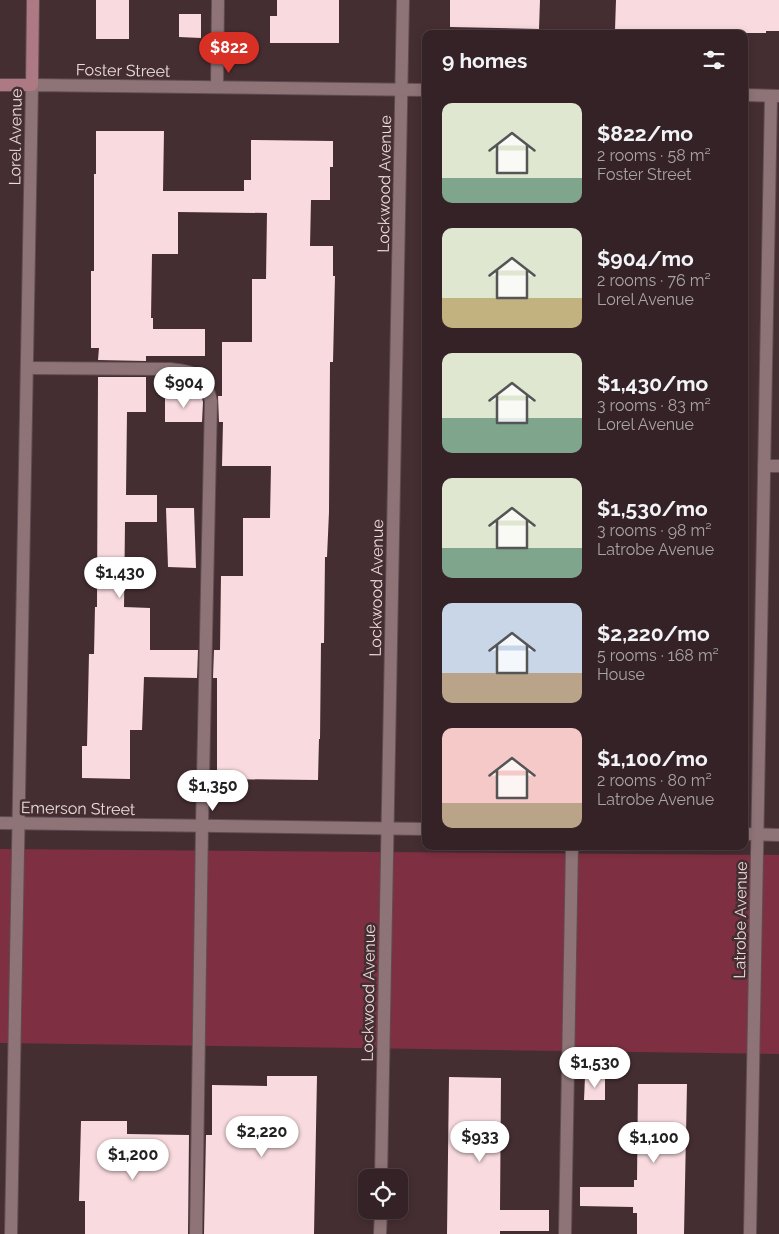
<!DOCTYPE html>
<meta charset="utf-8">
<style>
body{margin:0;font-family:Raleway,sans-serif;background:#3f2f32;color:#f1f3f6;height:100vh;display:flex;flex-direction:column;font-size:19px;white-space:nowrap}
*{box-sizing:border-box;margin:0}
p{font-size:16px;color:#a9a4a7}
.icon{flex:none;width:28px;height:28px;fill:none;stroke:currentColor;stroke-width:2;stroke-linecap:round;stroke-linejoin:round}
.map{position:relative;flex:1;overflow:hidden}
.details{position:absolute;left:422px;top:30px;width:326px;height:820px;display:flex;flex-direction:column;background:#342226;border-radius:10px;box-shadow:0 2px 8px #0003,0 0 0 1px #4e3f43}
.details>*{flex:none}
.controls{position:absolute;left:358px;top:1169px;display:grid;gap:10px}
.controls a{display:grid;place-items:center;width:50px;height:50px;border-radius:10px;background:#342226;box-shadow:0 2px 8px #0003,0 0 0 1px #4e3f43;font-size:25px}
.price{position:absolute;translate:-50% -42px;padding:0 11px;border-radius:18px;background:#fff;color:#222;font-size:16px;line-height:32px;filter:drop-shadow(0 1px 2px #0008)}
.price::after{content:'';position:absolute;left:50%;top:30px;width:15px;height:11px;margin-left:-8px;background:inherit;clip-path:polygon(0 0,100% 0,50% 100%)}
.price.on{background:#d93025;color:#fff}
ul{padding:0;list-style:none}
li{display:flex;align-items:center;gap:15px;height:125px;padding:0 20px}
li span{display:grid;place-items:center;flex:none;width:140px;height:100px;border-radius:10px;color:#555}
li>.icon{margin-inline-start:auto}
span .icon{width:60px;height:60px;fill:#fffc;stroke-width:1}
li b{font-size:21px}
h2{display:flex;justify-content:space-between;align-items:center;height:60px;padding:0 20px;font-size:21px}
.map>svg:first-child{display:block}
.green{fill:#7f2f42}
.building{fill:#f9dbdf}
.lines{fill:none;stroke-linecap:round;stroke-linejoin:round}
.lane-casing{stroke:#604d51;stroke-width:14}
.street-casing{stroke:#604d51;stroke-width:14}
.secondary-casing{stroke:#604d51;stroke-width:14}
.lane{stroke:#8e7477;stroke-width:12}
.street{stroke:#8e7477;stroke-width:12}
.secondary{stroke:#ad7982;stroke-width:12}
.labels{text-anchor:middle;stroke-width:5;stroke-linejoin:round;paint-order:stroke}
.street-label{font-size:16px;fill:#eadbdd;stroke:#452e32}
</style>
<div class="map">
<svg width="779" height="1234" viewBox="0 0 779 1234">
<rect width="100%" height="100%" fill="#452e32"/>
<path class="green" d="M 0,849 L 779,855 L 779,1054 L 0,1043 Z"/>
<g class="building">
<rect x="96" y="0" width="33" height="39"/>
<path d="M 277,0 L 339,0 L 339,43 L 270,43 L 270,16 L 277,16 Z"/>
<path d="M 450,0 L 540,0 L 539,29 L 450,27 Z"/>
<path d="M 616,0 L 779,0 L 779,31 L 766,31 L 766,33 L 701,33 L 701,30 L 615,30 Z"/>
<path d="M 179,14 L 201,14 L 201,38 L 179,37 Z"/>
<path d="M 96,131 L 164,131 L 163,191 L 244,191 L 244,180 L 251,180 L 251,140 L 333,141 L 333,167 L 330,167 L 330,200 L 311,200 L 310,246 L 333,246 L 333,276 L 335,276 L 333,362 L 330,362 L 329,512 L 327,557 L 325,557 L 324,643 L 321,643 L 320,739 L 319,739 L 318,780 L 217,779 L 217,678 L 213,678 L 214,650 L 220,650 L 221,576 L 243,576 L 243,518 L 270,518 L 271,466 L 222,466 L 223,422 L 219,422 L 218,396 L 222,396 L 222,342 L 252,342 L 252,279 L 266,279 L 267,213 L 178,212 L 178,254 L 152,254 L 151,318 L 153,318 L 153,329 L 205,329 L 205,356 L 146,356 L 146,361 L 98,360 L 99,348 L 91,348 L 91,271 L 94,271 L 94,174 L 96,174 Z"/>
<path d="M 98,377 L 146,377 L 146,412 L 127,412 L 126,495 L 157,495 L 157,522 L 125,522 L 124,607 L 150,608 L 150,650 L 198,650 L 197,678 L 144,677 L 142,730 L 130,730 L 130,779 L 82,778 L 82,746 L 87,746 L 89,654 L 94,654 L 95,607 L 97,607 Z"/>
<path d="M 165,395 L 201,395 L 203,402 L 202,422 L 165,422 Z"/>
<path d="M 166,508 L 194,508 L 196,568 L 168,567 Z"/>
<path d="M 267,1076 L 317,1076 L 314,1234 L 204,1234 L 206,1135 L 212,1135 L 212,1085 L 267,1086 Z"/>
<path d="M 449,1077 L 501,1078 L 500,1210 L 549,1210 L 549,1231 L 500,1231 L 500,1234 L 447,1234 Z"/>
<path d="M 585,1077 L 605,1078 L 605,1100 L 584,1100 Z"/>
<path d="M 638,1084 L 687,1084 L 684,1234 L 637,1234 L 637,1213 L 633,1213 L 633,1207 L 580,1206 L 580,1187 L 634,1187 L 634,1180 L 637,1180 Z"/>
<path d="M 81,1121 L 127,1121 L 127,1134 L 189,1135 L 188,1234 L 85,1234 L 85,1201 L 79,1201 Z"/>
</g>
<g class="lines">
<defs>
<g id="lane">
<path d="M 217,87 L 218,0"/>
<path d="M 27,368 L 170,369 C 195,372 205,374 211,401 L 202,826 L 196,1234"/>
<path d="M 565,1234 L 572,846"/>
</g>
<g id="street">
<path d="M 745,95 L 779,96"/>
<path d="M 764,466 L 779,466"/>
<path d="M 0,823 L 426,829"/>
<path d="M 745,834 L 779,835"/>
<path d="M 381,1178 L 403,0"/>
<path d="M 11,1234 L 32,85 L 426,90"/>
<path d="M 380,1234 L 381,1210"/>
<path d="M 750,1234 L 771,96"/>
</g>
<path id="secondary" d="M 0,85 L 32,85 L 33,0"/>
</defs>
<use href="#lane" class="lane-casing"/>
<use href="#street" class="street-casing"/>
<use href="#secondary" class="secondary-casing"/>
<use href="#lane" class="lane"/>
<use href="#street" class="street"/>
<use href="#secondary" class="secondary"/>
</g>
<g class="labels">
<g class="street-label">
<text transform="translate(123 70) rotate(1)" y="6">Foster Street</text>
<text transform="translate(15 137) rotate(-89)" y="6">Lorel Avenue</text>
<text transform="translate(384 184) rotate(-89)" y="6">Lockwood Avenue</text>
<text transform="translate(376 588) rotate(-89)" y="6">Lockwood Avenue</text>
<text transform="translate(78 808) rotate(1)" y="6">Emerson Street</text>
<text transform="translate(740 920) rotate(-89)" y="6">Latrobe Avenue</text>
<text transform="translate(368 993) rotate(-89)" y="6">Lockwood Avenue</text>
</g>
</g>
</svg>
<div class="controls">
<a><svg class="icon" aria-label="locate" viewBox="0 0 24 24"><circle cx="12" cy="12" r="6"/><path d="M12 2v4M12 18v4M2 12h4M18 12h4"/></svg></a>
</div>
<b class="price on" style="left:229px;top:74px">$822</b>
<b class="price" style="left:184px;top:409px">$904</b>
<b class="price" style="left:120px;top:599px">$1,430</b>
<b class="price" style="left:213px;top:812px">$1,350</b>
<b class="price" style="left:595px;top:1089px">$1,530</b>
<b class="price" style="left:262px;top:1158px">$2,220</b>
<b class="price" style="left:480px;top:1163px">$933</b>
<b class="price" style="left:654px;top:1164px">$1,100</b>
<b class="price" style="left:133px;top:1181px">$1,200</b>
<section class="details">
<h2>9 homes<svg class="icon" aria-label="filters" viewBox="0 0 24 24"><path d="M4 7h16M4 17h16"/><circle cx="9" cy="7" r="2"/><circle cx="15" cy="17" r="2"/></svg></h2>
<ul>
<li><span style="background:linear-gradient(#dfe7d0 75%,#7fa58c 0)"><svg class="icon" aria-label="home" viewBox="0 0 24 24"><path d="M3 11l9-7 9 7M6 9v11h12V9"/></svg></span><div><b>$822/mo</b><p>2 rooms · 58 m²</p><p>Foster Street</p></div></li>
<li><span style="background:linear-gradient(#dfe7d0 70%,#c2b280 0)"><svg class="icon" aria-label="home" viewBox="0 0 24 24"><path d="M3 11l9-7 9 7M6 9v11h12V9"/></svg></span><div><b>$904/mo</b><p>2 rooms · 76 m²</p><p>Lorel Avenue</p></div></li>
<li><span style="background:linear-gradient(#dfe7d0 65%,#7fa58c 0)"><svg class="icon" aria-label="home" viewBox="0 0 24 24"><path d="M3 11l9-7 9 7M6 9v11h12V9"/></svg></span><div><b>$1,430/mo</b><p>3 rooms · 83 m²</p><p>Lorel Avenue</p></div></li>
<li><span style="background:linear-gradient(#dfe7d0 70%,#7fa58c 0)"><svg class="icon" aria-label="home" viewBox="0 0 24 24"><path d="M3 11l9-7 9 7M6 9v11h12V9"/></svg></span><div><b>$1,530/mo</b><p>3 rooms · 98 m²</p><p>Latrobe Avenue</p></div></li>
<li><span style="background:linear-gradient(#c9d6e8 70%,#b9a48a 0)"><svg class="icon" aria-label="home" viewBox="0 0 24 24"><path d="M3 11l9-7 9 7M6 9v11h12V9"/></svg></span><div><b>$2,220/mo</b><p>5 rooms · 168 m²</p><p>House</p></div></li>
<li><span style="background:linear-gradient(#f6c9c9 75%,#b9a48a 0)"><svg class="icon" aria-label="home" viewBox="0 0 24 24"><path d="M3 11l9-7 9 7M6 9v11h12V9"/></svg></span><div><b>$1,100/mo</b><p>2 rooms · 80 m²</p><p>Latrobe Avenue</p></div></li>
</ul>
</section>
</div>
